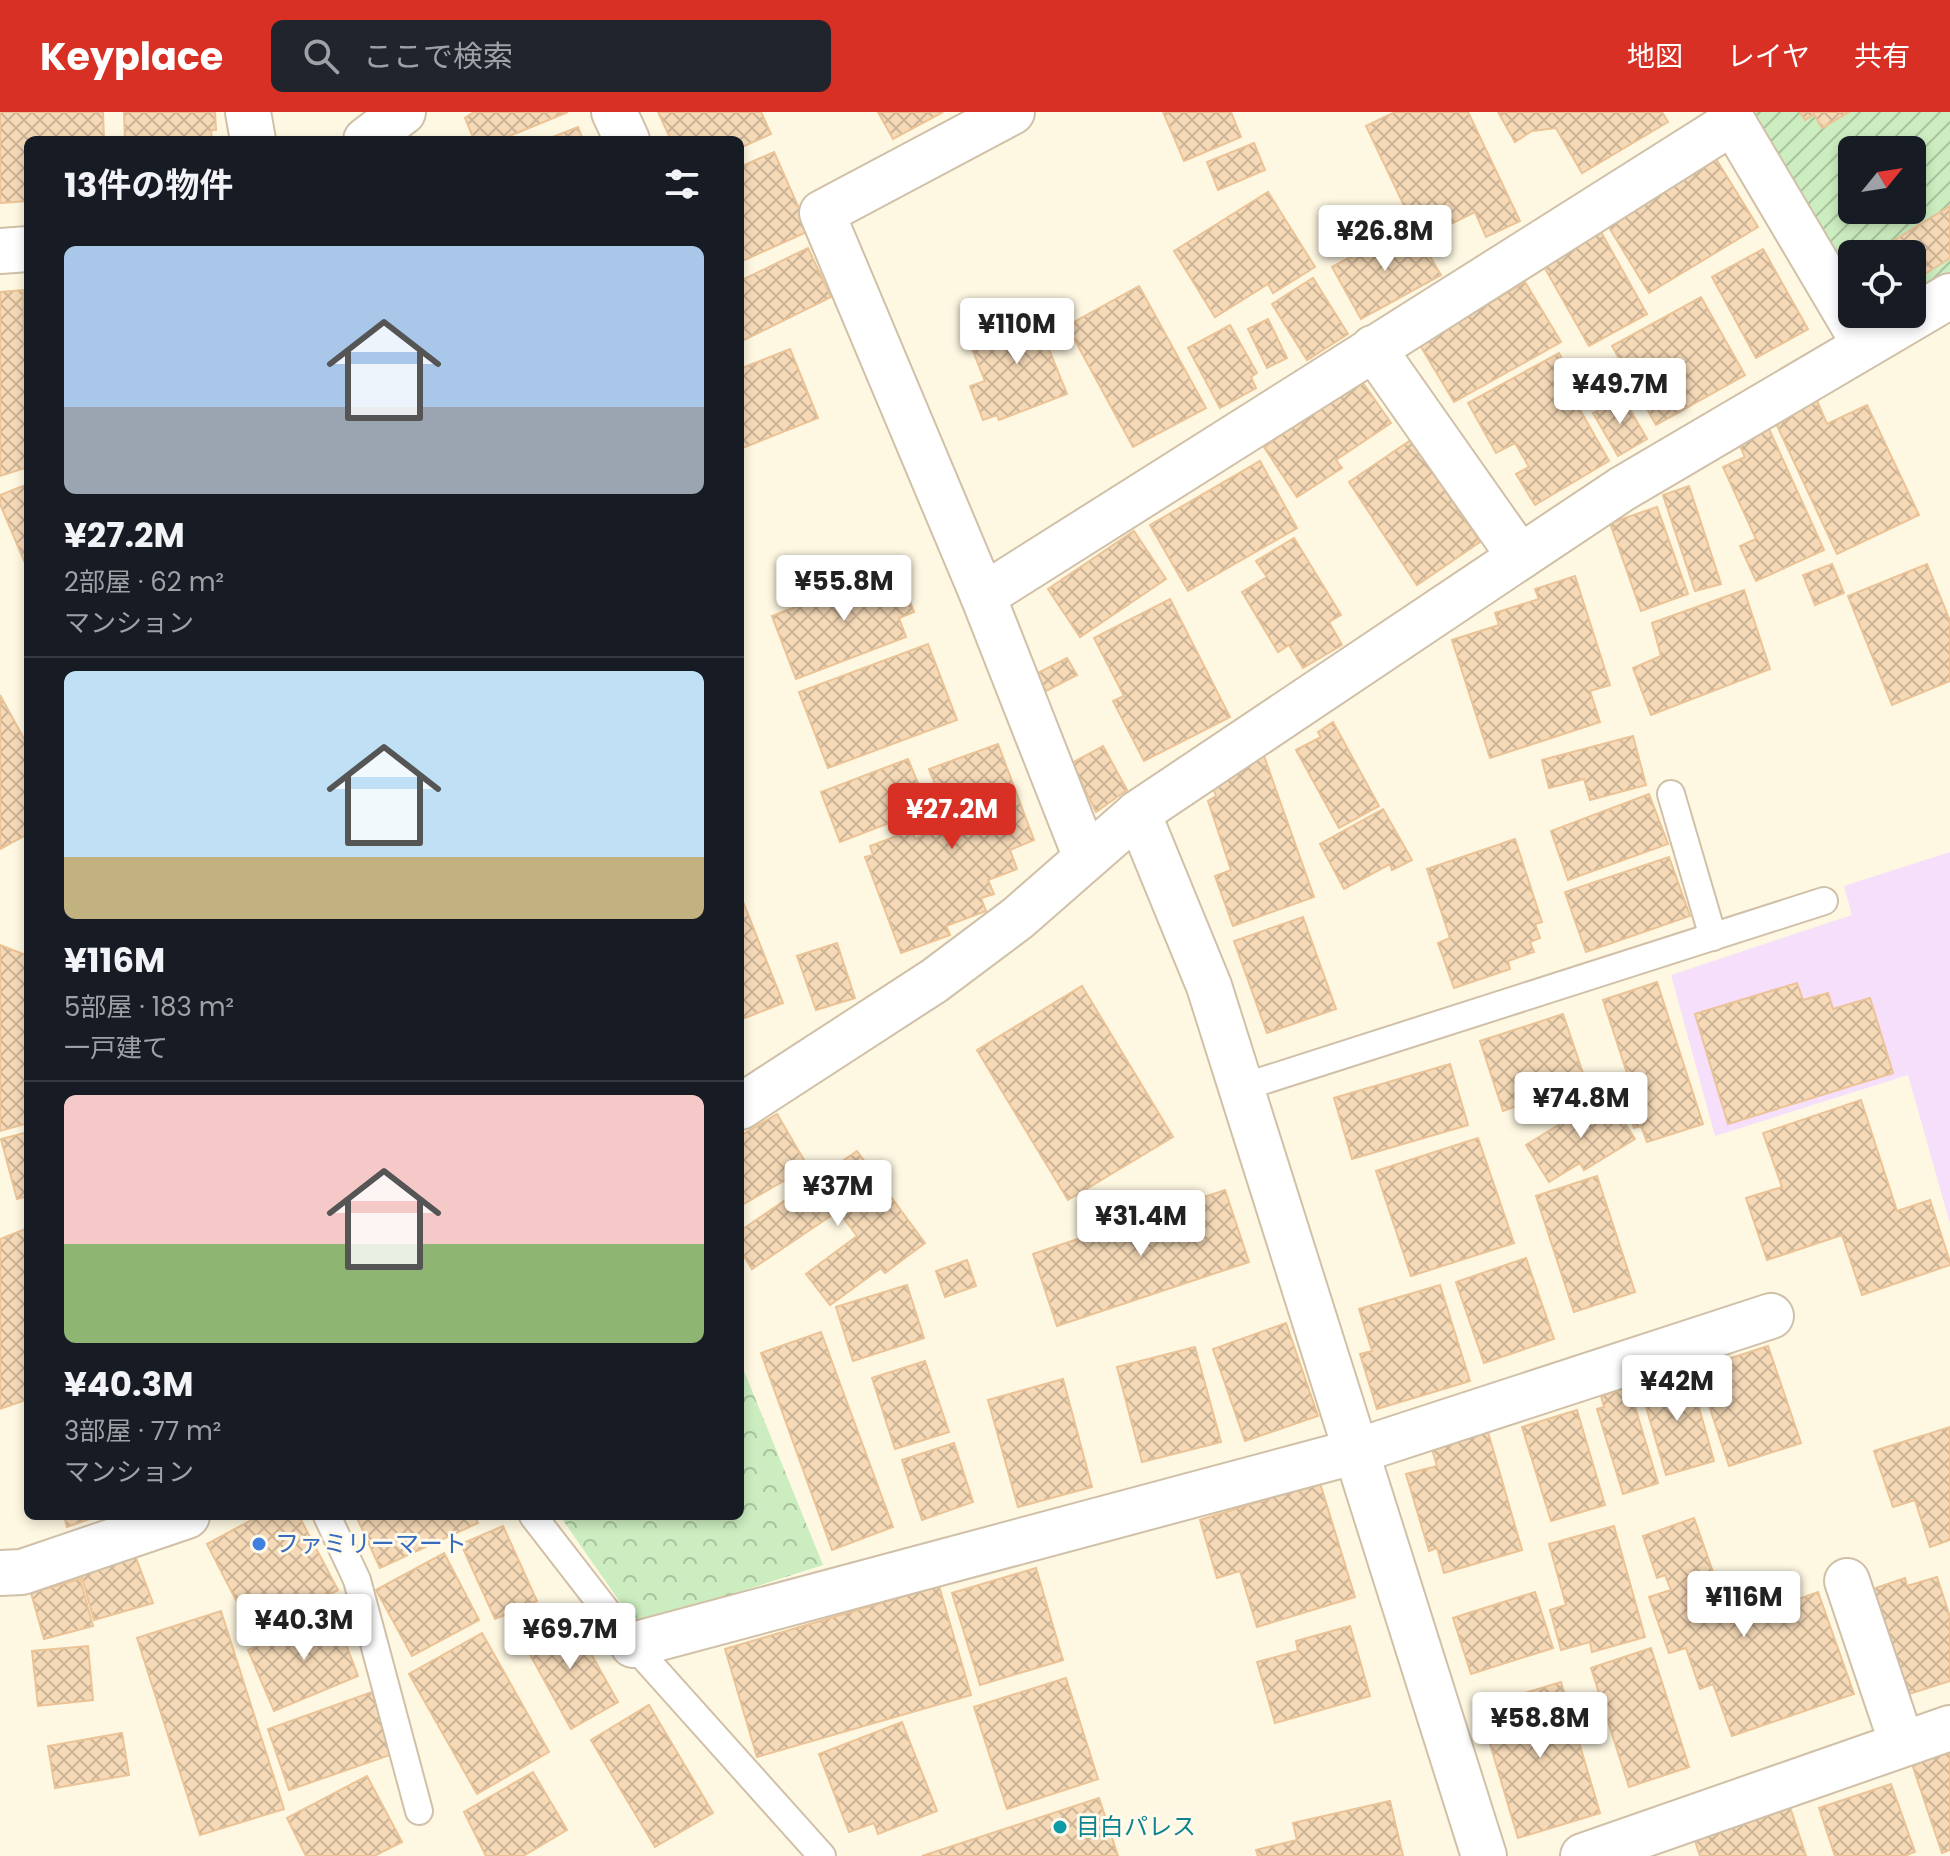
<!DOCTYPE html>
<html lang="ja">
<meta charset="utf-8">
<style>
body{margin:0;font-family:Poppins,"Noto Sans JP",sans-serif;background:#20242c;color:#f1f3f6;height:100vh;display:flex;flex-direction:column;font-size:30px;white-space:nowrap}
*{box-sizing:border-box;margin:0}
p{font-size:26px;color:#9ea1a6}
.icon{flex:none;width:44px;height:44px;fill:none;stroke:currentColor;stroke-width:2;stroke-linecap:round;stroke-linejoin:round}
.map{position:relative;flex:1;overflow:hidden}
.side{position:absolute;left:24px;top:24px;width:720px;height:1384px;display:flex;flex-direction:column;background:#171b24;border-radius:12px;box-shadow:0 4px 12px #0003}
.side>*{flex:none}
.needle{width:52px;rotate:60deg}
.tools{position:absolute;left:1838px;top:24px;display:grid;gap:16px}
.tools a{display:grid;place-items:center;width:88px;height:88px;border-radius:12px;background:#171b24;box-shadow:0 4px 12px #0003;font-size:40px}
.price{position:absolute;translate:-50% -68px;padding:0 18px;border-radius:8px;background:#fff;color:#222;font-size:26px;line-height:52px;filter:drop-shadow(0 2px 4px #0008)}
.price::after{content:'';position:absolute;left:50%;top:48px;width:24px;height:18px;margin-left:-12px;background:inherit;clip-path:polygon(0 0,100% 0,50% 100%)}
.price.current{background:#d93025;color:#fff}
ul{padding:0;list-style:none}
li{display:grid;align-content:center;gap:16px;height:424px;padding:0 40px}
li+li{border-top:2px solid #363941}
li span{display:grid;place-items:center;height:248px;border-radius:12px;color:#555}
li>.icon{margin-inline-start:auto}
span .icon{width:144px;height:144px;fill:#fffc;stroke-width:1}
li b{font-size:34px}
h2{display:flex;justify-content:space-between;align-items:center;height:96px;padding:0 40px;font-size:34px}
header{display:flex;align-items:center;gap:48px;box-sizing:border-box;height:112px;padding:0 40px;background:#d93025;color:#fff}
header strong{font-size:38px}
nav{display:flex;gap:44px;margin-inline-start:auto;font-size:28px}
.search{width:560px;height:72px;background:#20242c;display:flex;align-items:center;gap:20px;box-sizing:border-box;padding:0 28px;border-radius:12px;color:#9ea1a6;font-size:30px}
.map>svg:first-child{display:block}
.education{fill:#f5dffb}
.forest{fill:url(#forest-crowns)}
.garden{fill:url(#garden-furrows);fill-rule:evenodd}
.building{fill:url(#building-cross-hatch);stroke:#ebc396;stroke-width:2}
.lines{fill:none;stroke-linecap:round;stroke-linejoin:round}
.service-casing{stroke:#d1c0a8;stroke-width:30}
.minor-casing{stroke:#d1c0a8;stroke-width:48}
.service{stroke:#fff;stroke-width:26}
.minor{stroke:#fff;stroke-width:44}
.shop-dot{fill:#3f7fe0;stroke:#fffaea;stroke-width:3}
.culture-dot{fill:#0f9aa8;stroke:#fffaea;stroke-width:3}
.labels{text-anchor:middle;stroke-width:6;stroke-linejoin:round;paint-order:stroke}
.shop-label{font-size:24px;fill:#366cbe;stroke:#fffaea;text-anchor:start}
.culture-label{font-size:24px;fill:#0d838f;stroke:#fffaea;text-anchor:start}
</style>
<header>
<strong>Keyplace</strong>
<div class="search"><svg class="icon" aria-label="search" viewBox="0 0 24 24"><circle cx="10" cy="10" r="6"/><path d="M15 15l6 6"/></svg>ここで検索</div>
<nav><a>地図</a><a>レイヤ</a><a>共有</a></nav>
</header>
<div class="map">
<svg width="1950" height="1744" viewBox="0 0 1950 1744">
<defs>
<pattern id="forest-crowns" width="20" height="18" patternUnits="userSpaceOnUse" patternTransform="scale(2)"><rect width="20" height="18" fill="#cbedbf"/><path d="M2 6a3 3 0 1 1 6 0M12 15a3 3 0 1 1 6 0" fill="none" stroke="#aac39d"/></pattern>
<pattern id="garden-furrows" width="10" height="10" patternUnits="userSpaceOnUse" patternTransform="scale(2)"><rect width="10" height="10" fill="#cbedbf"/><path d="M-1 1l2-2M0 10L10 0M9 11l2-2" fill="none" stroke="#aac39d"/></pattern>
<pattern id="building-cross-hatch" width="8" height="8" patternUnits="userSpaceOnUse" patternTransform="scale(2)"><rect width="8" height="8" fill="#f6dab7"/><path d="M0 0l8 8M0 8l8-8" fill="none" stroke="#ccb497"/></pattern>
</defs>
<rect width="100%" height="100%" fill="#fef8e2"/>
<path class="education" d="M 1950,740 L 1950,1112 L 1908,963 L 1715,1024 L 1671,863 L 1852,803 L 1844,774 Z"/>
<path class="forest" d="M 740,1249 L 823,1453 L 636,1513 L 560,1404 L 740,1404 Z"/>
<path class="garden" d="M 1740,0 L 1950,0 L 1950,172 L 1912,194 L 1912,142 L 1852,142 L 1852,190 ZM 1852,38 L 1912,38 L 1912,98 L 1852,98 Z"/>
<g class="building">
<path d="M 0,0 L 103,0 L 104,28 L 28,28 L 28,89 L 0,91 Z"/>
<path d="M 124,0 L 215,0 L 216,18 L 211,18 L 212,28 L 125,28 Z"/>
<path d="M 474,0 L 568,0 L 500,28 L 474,28 L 465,6 Z"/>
<path d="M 658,0 L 761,0 L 771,22 L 740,36 L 740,28 L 671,28 Z"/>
<path d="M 878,0 L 943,0 L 893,27 Z"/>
<path d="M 1163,0 L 1231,0 L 1241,25 L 1184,49 Z"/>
<path d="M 1395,0 L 1468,0 L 1520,109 L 1486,125 L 1475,100 L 1420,127 L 1366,14 Z"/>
<path d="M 1498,0 L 1662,0 L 1668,10 L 1582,61 L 1556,16 L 1532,19 L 1515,30 Z"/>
<path d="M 1800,0 L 1849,0 L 1822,16 L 1814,2 L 1805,8 Z"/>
<path d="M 578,15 L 583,28 L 545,28 Z"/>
<path d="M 1254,31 L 1265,58 L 1218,78 L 1207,50 Z"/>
<path d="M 774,40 L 809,119 L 740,150 L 740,55 Z"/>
<path d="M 1716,47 L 1758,115 L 1649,181 L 1607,112 Z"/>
<path d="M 1268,80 L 1315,155 L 1273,181 L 1268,172 L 1215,205 L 1174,139 Z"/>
<path d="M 1950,94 L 1950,146 L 1912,170 L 1912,142 L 1878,142 L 1877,139 Z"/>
<path d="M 1402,117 L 1414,140 L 1424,134 L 1441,163 L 1361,207 L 1332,155 Z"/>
<path d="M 1601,120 L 1647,202 L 1589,234 L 1543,153 Z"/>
<path d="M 808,136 L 831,185 L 744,228 L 740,219 L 740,169 Z"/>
<path d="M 1763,137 L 1808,217 L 1756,246 L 1712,165 Z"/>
<path d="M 1313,166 L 1348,222 L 1307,248 L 1272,192 Z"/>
<path d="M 1525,170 L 1561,230 L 1454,290 L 1420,233 Z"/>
<path d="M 1139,174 L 1206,296 L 1133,335 L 1067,214 Z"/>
<path d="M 23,178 L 28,355 L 0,364 L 0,180 Z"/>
<path d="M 1701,185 L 1745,263 L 1656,313 L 1612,234 Z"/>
<path d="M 1043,189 L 1056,226 L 1046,230 L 1067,282 L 999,308 L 997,303 L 983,308 L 970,274 L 985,269 L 969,229 L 1023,209 L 1018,199 Z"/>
<path d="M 1268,207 L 1287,246 L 1267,256 L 1248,217 Z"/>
<path d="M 1230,213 L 1257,261 L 1251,265 L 1256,276 L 1220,296 L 1188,236 Z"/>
<path d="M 790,237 L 818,306 L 740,337 L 740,257 Z"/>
<path d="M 1559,241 L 1586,292 L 1579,296 L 1609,349 L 1535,393 L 1516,362 L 1529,355 L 1515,331 L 1496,341 L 1468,291 Z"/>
<path d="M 1361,268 L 1391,311 L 1336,348 L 1342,356 L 1297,385 L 1264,335 Z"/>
<path d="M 1622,284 L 1647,327 L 1618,344 L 1593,301 Z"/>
<path d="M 1815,284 L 1827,312 L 1867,293 L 1919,403 L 1837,442 L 1773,305 Z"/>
<path d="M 1769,317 L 1824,438 L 1756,469 L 1740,434 L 1756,427 L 1723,355 L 1745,345 L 1739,332 Z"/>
<path d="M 1411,328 L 1480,430 L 1417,473 L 1349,370 Z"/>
<path d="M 1260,349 L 1297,416 L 1188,479 L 1150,413 Z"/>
<path d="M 28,372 L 28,458 L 0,392 L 0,383 Z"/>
<path d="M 1689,374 L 1721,472 L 1695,479 L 1663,383 Z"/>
<path d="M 1657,395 L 1688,482 L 1641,499 L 1610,411 Z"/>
<path d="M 1134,419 L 1166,467 L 1080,525 L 1048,477 Z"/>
<path d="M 1294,426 L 1341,503 L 1329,510 L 1342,533 L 1303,556 L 1289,533 L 1278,540 L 1242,480 L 1267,465 L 1256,449 Z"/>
<path d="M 1832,452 L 1844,481 L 1815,493 L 1803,463 Z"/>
<path d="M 1927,452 L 1950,509 L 1950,569 L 1892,593 L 1848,484 Z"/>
<path d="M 897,456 L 914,500 L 899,506 L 906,525 L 796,567 L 772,504 Z"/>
<path d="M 1575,464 L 1610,573 L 1590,579 L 1600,610 L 1490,646 L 1452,528 L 1499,513 L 1495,501 L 1539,487 L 1535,477 Z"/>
<path d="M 1744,478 L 1770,557 L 1651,603 L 1633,556 L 1661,544 L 1652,511 Z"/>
<path d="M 1170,487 L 1230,605 L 1144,649 L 1113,589 L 1124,584 L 1094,526 Z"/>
<path d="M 928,532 L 957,608 L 828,656 L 799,580 Z"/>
<path d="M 1067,546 L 1077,563 L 1046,579 L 1036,562 Z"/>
<path d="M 0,583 L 28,634 L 28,722 L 0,737 Z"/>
<path d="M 1333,610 L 1379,694 L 1339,716 L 1296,638 L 1321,625 L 1318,620 Z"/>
<path d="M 1633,624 L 1646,673 L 1590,688 L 1584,667 L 1549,676 L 1542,648 Z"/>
<path d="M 998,632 L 1034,728 L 1010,738 L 1017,757 L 988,768 L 994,782 L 981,786 L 986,799 L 946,814 L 950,823 L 901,841 L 865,745 L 873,743 L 870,734 L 912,718 L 915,727 L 951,713 L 929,657 Z"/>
<path d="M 1103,634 L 1127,678 L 1096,700 L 1072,651 Z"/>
<path d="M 1264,644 L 1314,785 L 1233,814 L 1215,764 L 1231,758 L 1208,689 L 1216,684 L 1212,673 Z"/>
<path d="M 908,647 L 928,696 L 840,730 L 821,680 Z"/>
<path d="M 1649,682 L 1668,732 L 1568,768 L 1551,719 Z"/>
<path d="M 1383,697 L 1412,748 L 1392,758 L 1390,752 L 1344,777 L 1320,732 Z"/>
<path d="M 1515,727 L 1542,810 L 1535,812 L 1540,826 L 1530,830 L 1534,840 L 1508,849 L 1510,857 L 1454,876 L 1438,831 L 1450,826 L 1427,757 Z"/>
<path d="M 1669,745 L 1690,804 L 1586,840 L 1565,780 Z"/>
<path d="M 740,782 L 783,891 L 740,908 Z"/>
<path d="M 1303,805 L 1336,897 L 1267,921 L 1234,829 Z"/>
<path d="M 837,831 L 855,886 L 816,898 L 797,844 Z"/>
<path d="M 0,833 L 28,844 L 28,1011 L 0,1019 Z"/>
<path d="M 1657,870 L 1703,1012 L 1647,1030 L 1641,1014 L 1634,1016 L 1619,968 L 1628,964 L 1603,888 Z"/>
<path d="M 1797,871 L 1803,888 L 1828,881 L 1833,897 L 1870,886 L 1893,961 L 1728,1012 L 1695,902 Z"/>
<path d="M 1082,874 L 1173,1025 L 1068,1088 L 977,938 Z"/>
<path d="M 1563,902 L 1590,982 L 1529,1003 L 1525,991 L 1503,999 L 1480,929 Z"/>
<path d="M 1450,952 L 1468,1013 L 1352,1047 L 1334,986 Z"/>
<path d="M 1607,983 L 1635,1027 L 1584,1058 L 1580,1051 L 1549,1070 L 1526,1033 Z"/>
<path d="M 1861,988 L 1897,1099 L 1930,1088 L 1950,1150 L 1950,1153 L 1862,1183 L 1842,1123 L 1767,1148 L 1746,1086 L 1782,1075 L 1763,1021 Z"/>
<path d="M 777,1002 L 808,1055 L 740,1094 L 740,1024 Z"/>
<path d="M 28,1020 L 28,1084 L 17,1087 L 1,1027 Z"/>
<path d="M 1478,1026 L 1514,1131 L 1411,1164 L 1376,1059 Z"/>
<path d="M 857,1039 L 925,1131 L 885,1161 L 881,1156 L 830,1193 L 806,1162 L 857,1124 L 838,1099 L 752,1157 L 740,1138 L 740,1119 Z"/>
<path d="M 1597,1064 L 1635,1180 L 1574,1200 L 1536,1084 Z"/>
<path d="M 1225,1078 L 1249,1150 L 1057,1214 L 1033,1142 Z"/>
<path d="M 28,1116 L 28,1287 L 0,1297 L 0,1127 Z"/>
<path d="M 1526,1146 L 1554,1227 L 1484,1251 L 1456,1170 Z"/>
<path d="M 967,1148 L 976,1174 L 945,1185 L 936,1159 Z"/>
<path d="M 907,1173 L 924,1226 L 853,1249 L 836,1195 Z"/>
<path d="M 1440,1173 L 1470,1269 L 1377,1297 L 1360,1242 L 1372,1239 L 1359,1197 Z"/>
<path d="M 1286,1211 L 1318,1304 L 1245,1329 L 1213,1237 Z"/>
<path d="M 821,1220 L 893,1415 L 832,1438 L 761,1241 Z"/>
<path d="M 1768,1234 L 1801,1331 L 1729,1354 L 1697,1257 Z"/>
<path d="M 1195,1235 L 1221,1330 L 1142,1350 L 1117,1255 Z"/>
<path d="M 925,1249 L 949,1320 L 895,1337 L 872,1266 Z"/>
<path d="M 1689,1260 L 1714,1349 L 1666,1363 L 1640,1274 Z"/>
<path d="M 1063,1267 L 1092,1375 L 1018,1395 L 988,1288 Z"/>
<path d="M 1629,1275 L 1658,1371 L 1623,1382 L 1597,1297 L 1604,1295 L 1601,1284 Z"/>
<path d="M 1577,1298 L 1605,1393 L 1551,1409 L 1522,1315 Z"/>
<path d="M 1950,1315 L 1950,1428 L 1930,1435 L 1915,1388 L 1893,1395 L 1874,1339 Z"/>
<path d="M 1488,1320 L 1522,1438 L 1444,1461 L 1437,1436 L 1429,1439 L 1406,1362 L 1437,1354 L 1432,1337 Z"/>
<path d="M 954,1331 L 973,1390 L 922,1408 L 902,1348 Z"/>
<path d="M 1320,1371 L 1355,1485 L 1257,1515 L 1240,1459 L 1217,1466 L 1200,1408 Z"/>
<path d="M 64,1404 L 98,1404 L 67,1415 Z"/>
<path d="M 259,1404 L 299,1404 L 338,1478 L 254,1523 L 207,1432 Z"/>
<path d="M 356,1404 L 475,1404 L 478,1411 L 380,1456 Z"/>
<path d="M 1694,1406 L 1731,1511 L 1818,1480 L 1854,1582 L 1732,1624 L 1713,1572 L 1700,1577 L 1686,1536 L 1669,1541 L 1649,1485 L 1671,1478 L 1665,1463 L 1657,1466 L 1643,1424 Z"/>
<path d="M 503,1414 L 537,1489 L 495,1507 L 461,1432 Z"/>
<path d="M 1614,1414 L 1645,1525 L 1592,1540 L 1590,1530 L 1561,1538 L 1550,1498 L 1566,1493 L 1549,1432 Z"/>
<path d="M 133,1438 L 153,1491 L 94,1508 L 79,1455 Z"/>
<path d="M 444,1441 L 479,1508 L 412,1544 L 376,1478 Z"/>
<path d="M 1036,1456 L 1063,1548 L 980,1573 L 952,1481 Z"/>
<path d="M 1937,1465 L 1950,1505 L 1950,1569 L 1906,1583 L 1873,1477 L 1905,1466 L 1907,1474 Z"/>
<path d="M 80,1467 L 93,1514 L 44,1527 L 31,1481 Z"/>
<path d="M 939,1474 L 971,1583 L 757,1645 L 725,1537 Z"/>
<path d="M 1535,1480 L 1553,1536 L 1471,1562 L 1453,1506 Z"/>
<path d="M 221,1499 L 284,1697 L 200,1723 L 137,1526 Z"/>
<path d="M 334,1501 L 358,1564 L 274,1599 L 248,1538 Z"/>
<path d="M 569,1502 L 618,1590 L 571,1617 L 522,1528 Z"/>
<path d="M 1350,1514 L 1370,1584 L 1275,1611 L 1257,1550 L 1298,1539 L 1296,1529 Z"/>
<path d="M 482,1521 L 549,1640 L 477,1682 L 409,1562 Z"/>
<path d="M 88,1534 L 93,1588 L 38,1594 L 32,1539 Z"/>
<path d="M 1651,1536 L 1689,1655 L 1629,1675 L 1591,1556 Z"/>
<path d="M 1066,1566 L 1098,1667 L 1007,1697 L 974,1595 Z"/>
<path d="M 1561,1570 L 1600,1701 L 1518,1726 L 1479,1595 Z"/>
<path d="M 372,1580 L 393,1642 L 289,1678 L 268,1617 Z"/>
<path d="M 649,1593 L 713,1701 L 655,1735 L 591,1628 Z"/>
<path d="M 902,1610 L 937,1699 L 878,1722 L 874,1711 L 849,1720 L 819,1642 Z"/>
<path d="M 122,1621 L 129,1663 L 55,1676 L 48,1634 Z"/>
<path d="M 1950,1639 L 1950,1738 L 1942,1741 L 1912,1652 Z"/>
<path d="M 533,1660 L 567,1718 L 523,1744 L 486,1744 L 464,1700 Z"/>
<path d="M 367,1664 L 402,1730 L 374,1744 L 306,1744 L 287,1706 Z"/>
<path d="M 1891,1672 L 1915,1740 L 1904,1744 L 1835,1744 L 1819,1696 Z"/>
<path d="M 1099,1686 L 1118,1744 L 922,1744 Z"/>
<path d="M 1390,1689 L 1403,1744 L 1258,1744 L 1256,1738 L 1297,1728 L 1293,1711 Z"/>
<path d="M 1790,1695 L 1806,1744 L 1700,1744 L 1694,1726 Z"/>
</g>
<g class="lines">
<defs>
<g id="service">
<path d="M 1671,682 L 1713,825"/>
<path d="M 1240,976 L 1824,789"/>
<path d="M 327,1404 L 357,1468 L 419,1699"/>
<path d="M 533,1404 L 633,1533 L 822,1744"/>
</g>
<g id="minor">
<path d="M 248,0 L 253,28"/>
<path d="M 614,0 L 627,28"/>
<path d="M 1012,0 L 822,101 L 983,484 L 1086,746"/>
<path d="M 366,28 L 403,0"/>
<path d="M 0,139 L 28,137"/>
<path d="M 1373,236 L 1520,445"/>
<path d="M 983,484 L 1733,10 L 1865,233"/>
<path d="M 1138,701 L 1209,874 L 1484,1744"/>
<path d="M 740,995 L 934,869 L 1018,806 L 1138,701 L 1520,445 L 1622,377 L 1950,184"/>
<path d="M 0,1461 L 22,1460 L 187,1404"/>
<path d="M 1847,1469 L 1902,1632"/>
<path d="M 633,1533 L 1357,1339 L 1771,1204"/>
<path d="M 1583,1744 L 1950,1616"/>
</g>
</defs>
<use href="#service" class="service-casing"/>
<use href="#minor" class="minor-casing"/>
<use href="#service" class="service"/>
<use href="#minor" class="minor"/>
</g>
<circle class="shop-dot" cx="259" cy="1432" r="8"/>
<circle class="culture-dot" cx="1060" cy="1715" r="8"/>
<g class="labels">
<g class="shop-label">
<text x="275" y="1440">ファミリーマート</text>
</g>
<g class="culture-label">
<text x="1076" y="1723">目白パレス</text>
</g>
</g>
</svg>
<div class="tools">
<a><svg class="needle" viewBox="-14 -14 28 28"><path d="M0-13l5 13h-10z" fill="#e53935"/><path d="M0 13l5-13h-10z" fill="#9ea1a6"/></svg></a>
<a><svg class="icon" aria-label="locate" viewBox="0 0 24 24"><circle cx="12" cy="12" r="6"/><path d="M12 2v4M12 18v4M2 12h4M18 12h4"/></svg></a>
</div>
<b class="price" style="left:1385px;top:161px">¥26.8M</b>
<b class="price" style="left:1017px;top:254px">¥110M</b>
<b class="price" style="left:1620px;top:314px">¥49.7M</b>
<b class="price" style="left:844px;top:511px">¥55.8M</b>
<b class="price current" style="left:952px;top:739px">¥27.2M</b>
<b class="price" style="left:1581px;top:1028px">¥74.8M</b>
<b class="price" style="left:838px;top:1116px">¥37M</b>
<b class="price" style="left:1141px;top:1146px">¥31.4M</b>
<b class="price" style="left:1677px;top:1311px">¥42M</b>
<b class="price" style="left:1744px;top:1527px">¥116M</b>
<b class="price" style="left:304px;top:1550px">¥40.3M</b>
<b class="price" style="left:570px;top:1559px">¥69.7M</b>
<b class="price" style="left:1540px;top:1648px">¥58.8M</b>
<section class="side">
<h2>13件の物件<svg class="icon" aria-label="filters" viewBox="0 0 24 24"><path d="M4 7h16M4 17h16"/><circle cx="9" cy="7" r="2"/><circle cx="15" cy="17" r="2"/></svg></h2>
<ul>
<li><span style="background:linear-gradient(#a9c7e8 65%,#9aa5b1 0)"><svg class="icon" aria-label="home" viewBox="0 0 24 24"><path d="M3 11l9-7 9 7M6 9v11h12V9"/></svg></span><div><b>¥27.2M</b><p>2部屋 · 62 m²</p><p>マンション</p></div></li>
<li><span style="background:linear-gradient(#bfe0f5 75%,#c2b280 0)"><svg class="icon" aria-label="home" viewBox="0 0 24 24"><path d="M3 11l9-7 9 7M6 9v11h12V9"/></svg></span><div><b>¥116M</b><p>5部屋 · 183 m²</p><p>一戸建て</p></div></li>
<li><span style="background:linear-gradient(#f6c9c9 60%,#8fb573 0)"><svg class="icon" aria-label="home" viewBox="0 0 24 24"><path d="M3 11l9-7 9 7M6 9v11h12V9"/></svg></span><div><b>¥40.3M</b><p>3部屋 · 77 m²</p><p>マンション</p></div></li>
</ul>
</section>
</div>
